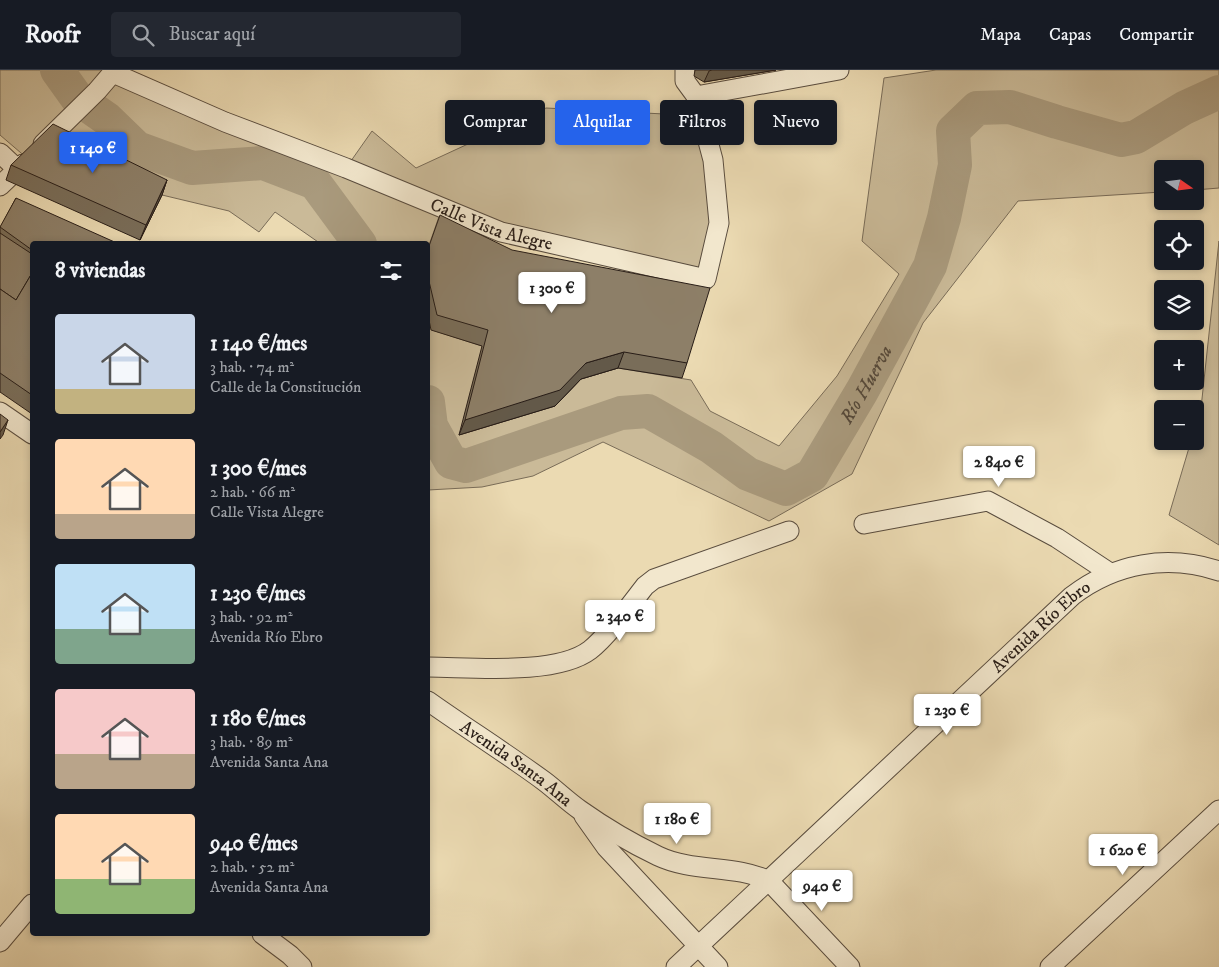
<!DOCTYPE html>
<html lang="es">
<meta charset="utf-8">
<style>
body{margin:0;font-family:"IM FELL DW Pica",serif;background:#242831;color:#f1f3f6;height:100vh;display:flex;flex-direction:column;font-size:19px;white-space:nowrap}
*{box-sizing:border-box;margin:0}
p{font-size:16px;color:#9ea1a6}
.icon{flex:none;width:28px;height:28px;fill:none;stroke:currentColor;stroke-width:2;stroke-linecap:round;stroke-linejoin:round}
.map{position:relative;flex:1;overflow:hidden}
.sheet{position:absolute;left:30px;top:171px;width:400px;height:695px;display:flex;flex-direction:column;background:#171b24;border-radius:5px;box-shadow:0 2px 8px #0003}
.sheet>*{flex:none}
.guide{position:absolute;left:445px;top:30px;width:475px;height:45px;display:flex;gap:10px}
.needle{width:32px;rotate:104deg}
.tools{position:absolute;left:1154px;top:90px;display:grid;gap:10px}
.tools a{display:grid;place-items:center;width:50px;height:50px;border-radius:5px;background:#171b24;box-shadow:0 2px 8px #0003;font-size:25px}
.price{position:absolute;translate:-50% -42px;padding:0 11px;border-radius:5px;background:#fff;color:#222;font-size:16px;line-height:32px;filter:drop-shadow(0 1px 2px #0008)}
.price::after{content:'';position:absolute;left:50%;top:30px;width:15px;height:11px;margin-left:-8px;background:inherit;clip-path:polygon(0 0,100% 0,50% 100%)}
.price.selected{background:#2563eb;color:#fff}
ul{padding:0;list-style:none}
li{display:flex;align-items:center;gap:15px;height:125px;padding:0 25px}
li span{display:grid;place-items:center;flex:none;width:140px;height:100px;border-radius:5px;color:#555}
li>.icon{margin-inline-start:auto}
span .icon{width:60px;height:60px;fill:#fffc;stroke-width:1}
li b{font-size:21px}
h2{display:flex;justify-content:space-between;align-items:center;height:60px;padding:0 25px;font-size:21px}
.chip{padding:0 18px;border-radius:5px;background:#171b24;box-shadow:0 2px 8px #0003;font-size:18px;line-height:45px}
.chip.selected{background:#2563eb;color:#fff}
header{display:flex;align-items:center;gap:30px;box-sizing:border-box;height:70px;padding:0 25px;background:#171b24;border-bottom:1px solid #363941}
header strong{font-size:24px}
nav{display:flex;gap:28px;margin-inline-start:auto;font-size:18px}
.search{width:350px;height:45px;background:#242831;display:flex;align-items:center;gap:12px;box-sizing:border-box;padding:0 18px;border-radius:5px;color:#9ea1a6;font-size:19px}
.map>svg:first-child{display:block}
.green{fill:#caba98;stroke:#796c58}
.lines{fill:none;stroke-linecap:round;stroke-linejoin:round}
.river{stroke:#a99a7d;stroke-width:34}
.minor-casing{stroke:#594c3e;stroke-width:21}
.minor{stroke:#f2e7cd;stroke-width:19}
.wall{fill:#796d59;stroke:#281d17}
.shaded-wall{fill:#635949;stroke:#281d17}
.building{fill:#8d7f68;stroke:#281d17}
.labels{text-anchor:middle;stroke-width:5;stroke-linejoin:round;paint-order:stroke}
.street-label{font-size:18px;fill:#281d17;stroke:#f2e7cd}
.water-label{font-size:19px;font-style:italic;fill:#55493b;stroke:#f2e7cd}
</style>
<header>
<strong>Roofr</strong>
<div class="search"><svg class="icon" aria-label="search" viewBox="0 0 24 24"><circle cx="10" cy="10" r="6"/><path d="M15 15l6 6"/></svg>Buscar aquí</div>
<nav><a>Mapa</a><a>Capas</a><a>Compartir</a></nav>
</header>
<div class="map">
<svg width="1219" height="897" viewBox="0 0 1219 897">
<rect width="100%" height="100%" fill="#ebdab2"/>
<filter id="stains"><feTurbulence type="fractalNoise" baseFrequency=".004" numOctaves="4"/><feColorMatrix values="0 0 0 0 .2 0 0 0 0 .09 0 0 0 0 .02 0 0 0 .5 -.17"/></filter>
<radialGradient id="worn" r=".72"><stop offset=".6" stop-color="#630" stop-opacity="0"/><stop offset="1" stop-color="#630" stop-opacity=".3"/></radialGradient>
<g class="green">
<path d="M 0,0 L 115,0 L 346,98 L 372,61 L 416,98 L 546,38 L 684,45 L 700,42 L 719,153 L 706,209 L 442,138 L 428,178 L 428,174 L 321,174 L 275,142 L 259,162 L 229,141 L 162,125 L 48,70 L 28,89 L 0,65 Z"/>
<path d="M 936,0 L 1219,0 L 1219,118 L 1195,120 L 1195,99 L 1162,99 L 1162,122 L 1018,131 L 923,253 L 852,404 L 769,451 L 603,372 L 533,406 L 482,417 L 428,420 L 428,245 L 432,260 L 482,276 L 555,336 L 581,309 L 618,298 L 691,310 L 710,341 L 779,376 L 837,306 L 899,204 L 862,171 L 884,8 Z"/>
<path d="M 1219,171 L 1219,475 L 1169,445 L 1191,371 L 1195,371 L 1195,357 L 1201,338 Z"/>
</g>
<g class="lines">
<g class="river">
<path d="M 57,0 L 77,28 L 107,49 L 137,78 L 192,98 L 263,93 L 315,113 L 360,174"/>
<path id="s1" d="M 428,332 L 431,356 L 451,392 L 466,396 L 621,343 L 648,341 L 711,377 L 748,404 L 786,419 L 812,405 L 862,321 L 930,196 L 944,148 L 955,95 L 953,61 L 977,38 L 1010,37 L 1057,52 L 1121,70 L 1136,67 L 1184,38 L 1219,22"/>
</g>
<defs>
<g id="minor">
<path d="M 685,0 L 685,11 L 696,26 L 839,0"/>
<path id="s2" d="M 113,3 L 225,52 L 346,98 L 501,162 L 706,209 L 719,153 L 713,90 L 696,26"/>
<path d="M 43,74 L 97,21 L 115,0"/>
<path d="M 0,83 L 17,99"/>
<path d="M 0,116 L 23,94"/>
<path d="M 0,342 L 32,364"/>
<path d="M 864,454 L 988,431 L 1057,468 L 1110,503"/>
<path d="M 428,597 C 470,597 556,606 590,580 C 608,566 631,534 645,516 L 654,509 L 789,461"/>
<path id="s3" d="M 428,631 C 466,658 506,683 544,711 C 556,720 567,731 580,740 C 604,757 631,773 658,786 C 694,803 734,794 769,811 L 850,897"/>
<path d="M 584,746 L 606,777 L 718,897"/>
<path d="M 262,864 L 290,885 L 302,897"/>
<path d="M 0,872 L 32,834"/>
<path id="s4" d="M 676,897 L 1072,526 C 1115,493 1168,484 1219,501"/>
<path d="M 1050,897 L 1219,740"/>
</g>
</defs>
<use href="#minor" class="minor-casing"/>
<use href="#minor" class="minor"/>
</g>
<g class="wall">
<path d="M 695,0 L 776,0 L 704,12 L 694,6 Z"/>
<path d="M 11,95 L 167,110 L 162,125 L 140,170 L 6,110 Z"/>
<path d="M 16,128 L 32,174 L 32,344 L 0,322 L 0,158 Z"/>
<path d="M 428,178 L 687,293 L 682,308 L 618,298 L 581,309 L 555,336 L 459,365 L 482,276 L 431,260 L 428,245 Z"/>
</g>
<g class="shaded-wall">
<path d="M 712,0 L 776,0 L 704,12 L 709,1 Z"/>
<path d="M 167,110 L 162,125 L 140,170 L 146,155 Z"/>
<path d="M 624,282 L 618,298 L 581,309 L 555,336 L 459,365 L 465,350 L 586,293 Z"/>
<path d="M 8,350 L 3,365 L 0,369 L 0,362 Z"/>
</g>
<g class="building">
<path d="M 53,54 L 167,110 L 146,155 L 11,95 Z"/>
<path d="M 16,128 L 119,174 L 32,174 L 32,180 L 0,157 Z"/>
<path d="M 440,145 L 512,180 L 710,218 L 687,293 L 624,282 L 586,293 L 560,320 L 465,350 L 488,260 L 437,245 L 428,207 L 428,179 Z"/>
<path d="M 0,163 L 32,184 L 32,203 L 16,230 L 0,219 Z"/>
<path d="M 32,203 L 32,325 L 0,303 L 0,219 L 16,230 Z"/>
<path d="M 0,344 L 8,350 L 0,362 Z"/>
</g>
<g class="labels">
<g class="street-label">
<text dy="6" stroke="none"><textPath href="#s2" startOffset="408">Calle Vista Alegre</textPath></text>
<text dy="6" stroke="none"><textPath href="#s4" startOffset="499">Avenida Río Ebro</textPath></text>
<text dy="6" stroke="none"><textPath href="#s3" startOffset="108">Avenida Santa Ana</textPath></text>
</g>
<g class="water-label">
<text dy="7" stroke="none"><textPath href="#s1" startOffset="566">Río Huerva</textPath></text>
</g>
</g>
<rect width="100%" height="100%" filter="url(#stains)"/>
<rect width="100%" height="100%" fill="url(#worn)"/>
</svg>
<div class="tools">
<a><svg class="needle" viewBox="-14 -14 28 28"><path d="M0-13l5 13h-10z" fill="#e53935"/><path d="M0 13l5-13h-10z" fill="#9ea1a6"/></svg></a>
<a><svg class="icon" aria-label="locate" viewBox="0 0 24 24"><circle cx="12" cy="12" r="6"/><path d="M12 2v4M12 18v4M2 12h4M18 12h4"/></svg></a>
<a><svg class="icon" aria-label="layers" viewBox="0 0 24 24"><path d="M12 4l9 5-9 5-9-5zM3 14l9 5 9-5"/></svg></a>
<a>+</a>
<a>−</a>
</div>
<b class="price selected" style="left:93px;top:104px">1 140 €</b>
<b class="price" style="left:552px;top:244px">1 300 €</b>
<b class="price" style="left:999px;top:418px">2 840 €</b>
<b class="price" style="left:620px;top:572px">2 340 €</b>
<b class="price" style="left:947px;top:666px">1 230 €</b>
<b class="price" style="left:677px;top:775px">1 180 €</b>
<b class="price" style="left:1123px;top:806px">1 620 €</b>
<b class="price" style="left:822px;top:842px">940 €</b>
<div class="guide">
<a class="chip">Comprar</a>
<a class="chip selected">Alquilar</a>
<a class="chip">Filtros</a>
<a class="chip">Nuevo</a>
</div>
<section class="sheet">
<h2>8 viviendas<svg class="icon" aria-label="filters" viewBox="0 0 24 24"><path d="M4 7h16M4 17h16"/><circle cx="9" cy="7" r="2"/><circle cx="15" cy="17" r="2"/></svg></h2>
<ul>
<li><span style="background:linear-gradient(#c9d6e8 75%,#c2b280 0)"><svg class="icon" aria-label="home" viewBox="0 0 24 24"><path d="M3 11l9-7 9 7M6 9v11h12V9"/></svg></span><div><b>1 140 €/mes</b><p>3 hab. · 74 m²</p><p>Calle de la Constitución</p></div></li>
<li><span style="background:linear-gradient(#ffd9b3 75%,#b9a48a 0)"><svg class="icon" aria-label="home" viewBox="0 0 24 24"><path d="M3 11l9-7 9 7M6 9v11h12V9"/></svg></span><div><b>1 300 €/mes</b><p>2 hab. · 66 m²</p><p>Calle Vista Alegre</p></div></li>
<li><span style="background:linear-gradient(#bfe0f5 65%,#7fa58c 0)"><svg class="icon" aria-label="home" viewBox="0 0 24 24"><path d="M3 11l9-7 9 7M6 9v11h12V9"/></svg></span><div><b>1 230 €/mes</b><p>3 hab. · 92 m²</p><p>Avenida Río Ebro</p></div></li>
<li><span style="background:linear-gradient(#f6c9c9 65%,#b9a48a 0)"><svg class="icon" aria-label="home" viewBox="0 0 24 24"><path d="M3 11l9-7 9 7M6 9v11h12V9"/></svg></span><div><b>1 180 €/mes</b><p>3 hab. · 89 m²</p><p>Avenida Santa Ana</p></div></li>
<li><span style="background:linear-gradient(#ffd9b3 65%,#8fb573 0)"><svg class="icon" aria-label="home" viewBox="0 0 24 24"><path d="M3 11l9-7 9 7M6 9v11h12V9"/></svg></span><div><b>940 €/mes</b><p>2 hab. · 52 m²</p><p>Avenida Santa Ana</p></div></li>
</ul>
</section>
</div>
